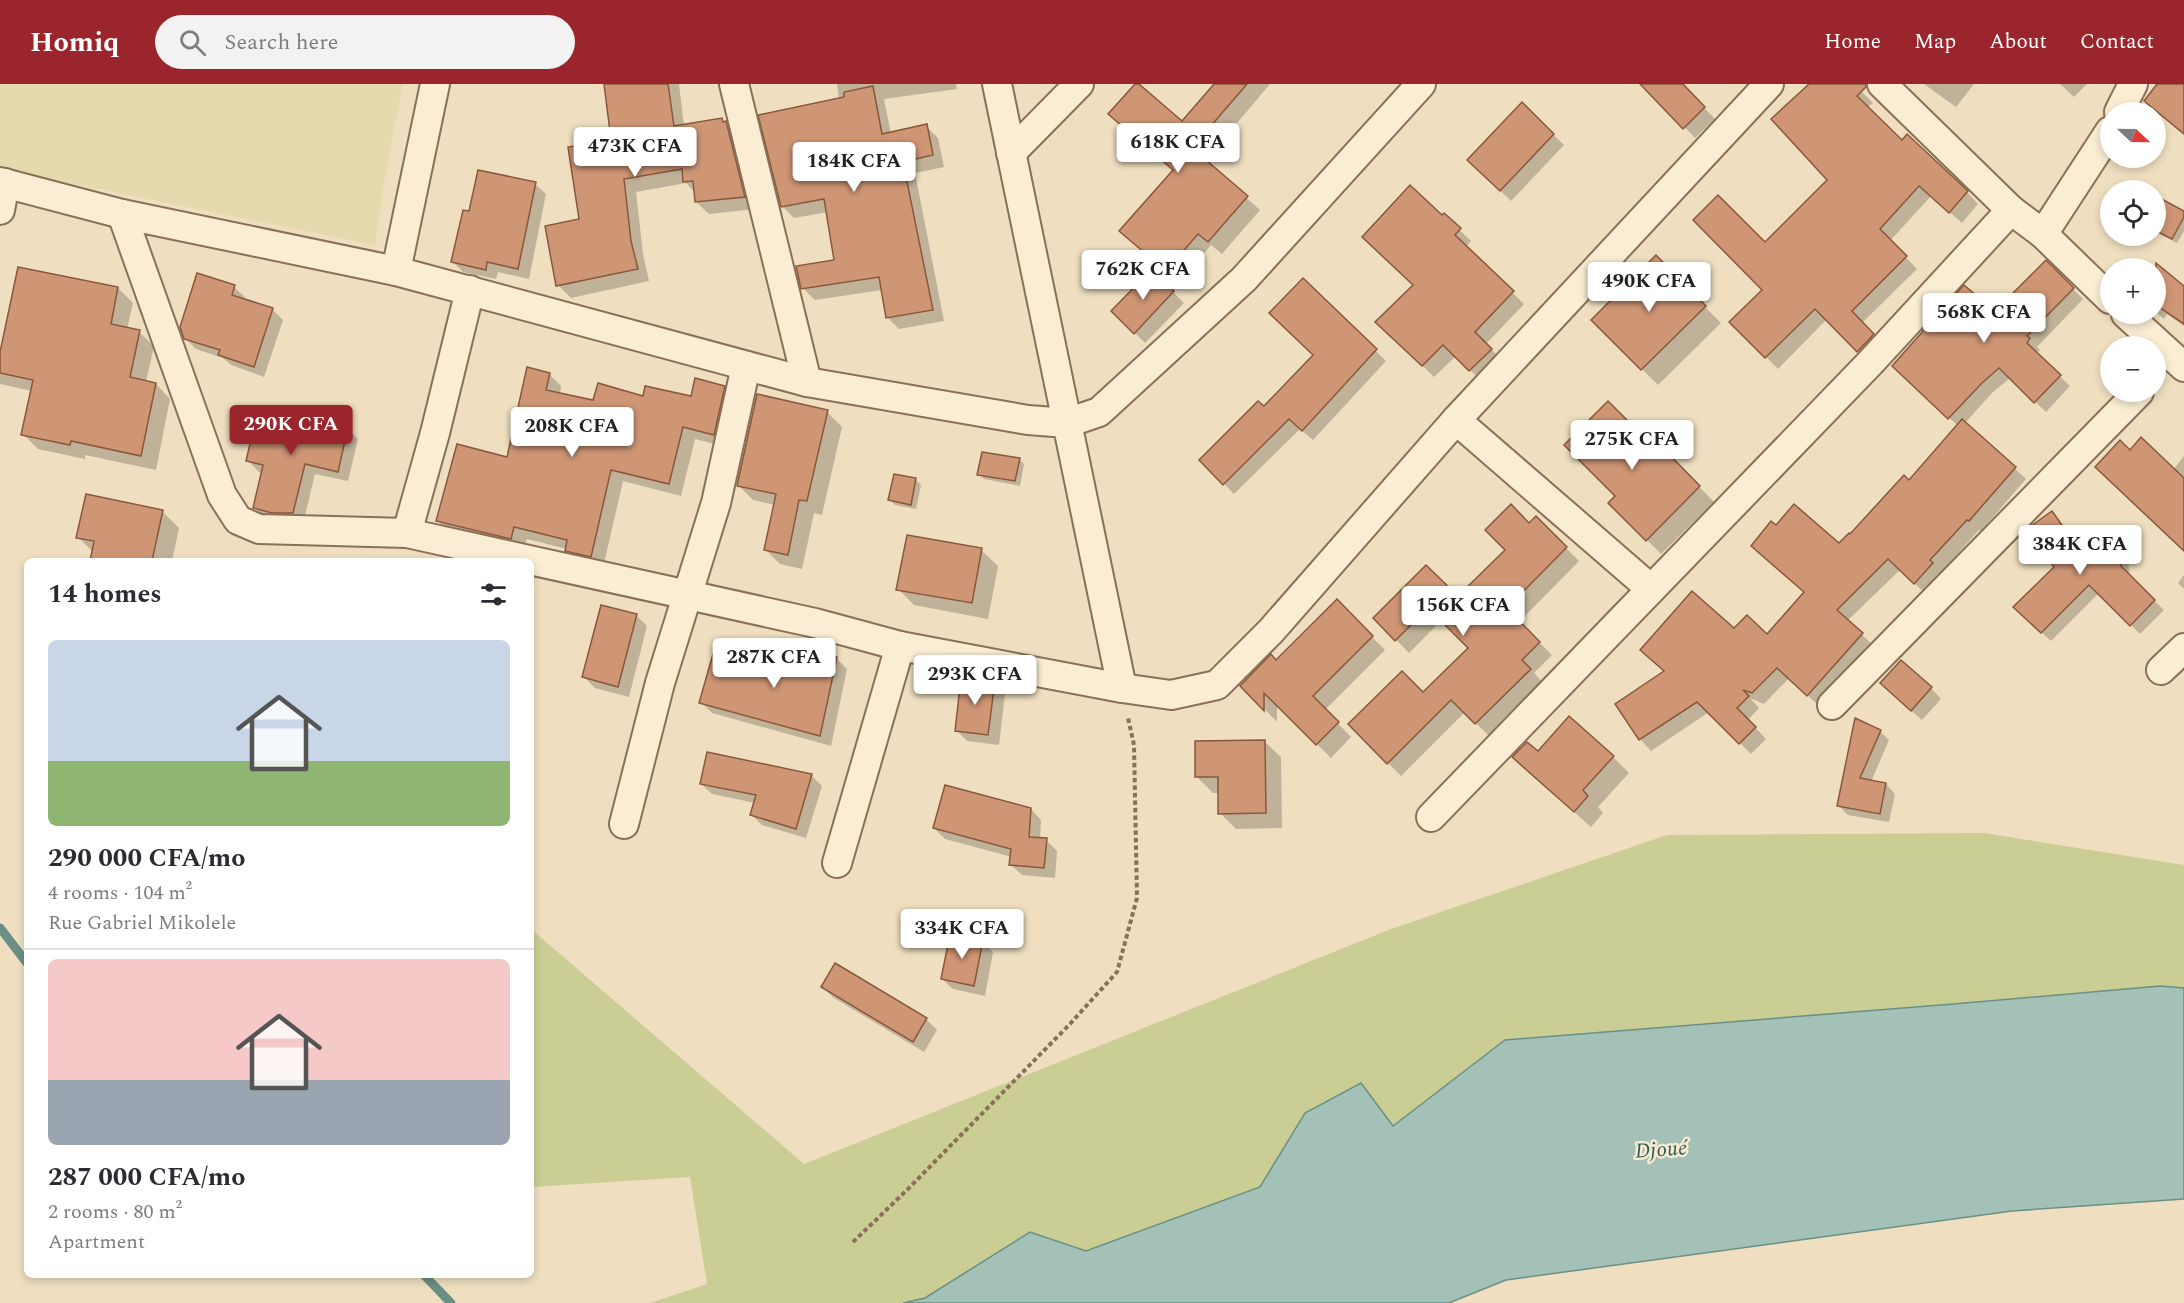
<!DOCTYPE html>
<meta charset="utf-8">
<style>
body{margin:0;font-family:Spectral,serif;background:#f2f2f3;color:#2b2b33;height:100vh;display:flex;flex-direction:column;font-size:22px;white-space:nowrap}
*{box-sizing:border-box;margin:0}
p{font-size:20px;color:#7c7c81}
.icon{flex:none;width:33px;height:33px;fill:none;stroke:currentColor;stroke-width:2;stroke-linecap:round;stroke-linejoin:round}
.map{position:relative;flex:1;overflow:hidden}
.drawer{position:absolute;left:24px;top:474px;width:510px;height:720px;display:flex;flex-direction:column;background:#fff;border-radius:9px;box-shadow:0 3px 9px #0003}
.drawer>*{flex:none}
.needle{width:39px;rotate:112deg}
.fabs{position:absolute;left:2100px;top:18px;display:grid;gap:12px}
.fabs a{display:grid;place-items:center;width:66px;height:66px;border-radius:50%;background:#fff;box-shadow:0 3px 9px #0003;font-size:30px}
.price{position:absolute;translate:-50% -51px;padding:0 14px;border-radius:6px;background:#fff;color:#222;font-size:20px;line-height:39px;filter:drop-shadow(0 2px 3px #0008)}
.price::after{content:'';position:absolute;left:50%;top:36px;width:18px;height:14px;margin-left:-9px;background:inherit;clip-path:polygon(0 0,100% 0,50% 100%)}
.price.selected{background:#9a252c;color:#fff}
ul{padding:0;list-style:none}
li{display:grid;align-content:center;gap:12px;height:318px;padding:0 24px}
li+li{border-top:2px solid #e1e1e2}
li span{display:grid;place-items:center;height:186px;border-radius:9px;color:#555}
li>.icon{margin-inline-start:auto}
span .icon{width:108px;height:108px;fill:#fffc;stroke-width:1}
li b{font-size:26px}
h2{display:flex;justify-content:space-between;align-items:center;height:72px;padding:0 24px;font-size:26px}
header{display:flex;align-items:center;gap:36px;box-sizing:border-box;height:84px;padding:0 30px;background:#9a252c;color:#fff}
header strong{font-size:28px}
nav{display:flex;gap:33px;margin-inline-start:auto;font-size:21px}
.search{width:420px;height:54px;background:#f2f2f3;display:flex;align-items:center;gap:15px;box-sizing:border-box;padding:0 21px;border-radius:33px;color:#7c7c81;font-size:22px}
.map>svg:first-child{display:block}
.farmland{fill:#e5daad}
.green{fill:#cace94}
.water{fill:#a3c1b7;stroke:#6a9085;stroke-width:1.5}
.shadow{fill:#0003}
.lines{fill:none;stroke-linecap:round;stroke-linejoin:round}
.stream{stroke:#6a9085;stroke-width:9}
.building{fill:#cf9675;stroke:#89573c;stroke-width:1.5}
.minor-casing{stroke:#897057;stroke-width:32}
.path{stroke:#897057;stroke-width:4;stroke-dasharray:4.5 3;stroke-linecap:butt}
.minor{stroke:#faedd4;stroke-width:28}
.labels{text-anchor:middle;stroke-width:5;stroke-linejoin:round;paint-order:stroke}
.water-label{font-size:21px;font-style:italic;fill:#2b5954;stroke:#f7ead0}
</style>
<header>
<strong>Homiq</strong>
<div class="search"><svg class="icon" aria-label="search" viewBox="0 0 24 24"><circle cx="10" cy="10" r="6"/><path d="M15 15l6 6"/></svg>Search here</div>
<nav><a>Home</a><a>Map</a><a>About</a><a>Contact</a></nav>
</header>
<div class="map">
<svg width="2184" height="1219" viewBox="0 0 2184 1219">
<rect width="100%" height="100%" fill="#efdfc0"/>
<path class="farmland" d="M 0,0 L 403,0 L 385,93 L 375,161 L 0,85 Z"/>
<path class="green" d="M 1984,749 L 2184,781 L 2184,904 L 2160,902 L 1953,920 L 1505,956 L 1393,1042 L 1305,1029 L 1260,1103 L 1086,1167 L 1030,1148 L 925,1214 L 903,1219 L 650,1219 L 707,1200 L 690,1093 L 531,1103 L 531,845 L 804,1080 L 1391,845 L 1667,751 Z"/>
<path class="water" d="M 2160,902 L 2184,904 L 2184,1115 L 2012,1127 L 1506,1196 L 1449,1219 L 903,1219 L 925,1214 L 1030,1148 L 1086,1167 L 1260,1103 L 1305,1029 L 1361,999 L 1393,1042 L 1505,956 L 1953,920 Z"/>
<g class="shadow">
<path d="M 605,0 L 679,0 L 684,42 L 721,35 L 738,52 L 756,125 L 709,130 L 696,118 L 695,108 L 686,99 L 636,108 L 643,170 L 649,197 L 571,214 L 558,201 L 581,136 L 613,57 Z"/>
<path d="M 837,0 L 956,0 L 957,5 L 884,15 L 891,50 L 926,42 L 938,54 L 944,83 L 915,89 L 944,237 L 899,245 L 887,233 L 882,206 L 815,216 L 803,204 L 836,178 L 828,128 L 794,134 L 782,122 L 839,15 Z"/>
<path d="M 1137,0 L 1182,39 L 1216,0 L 1270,0 L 1205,77 L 1260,126 L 1222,170 L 1211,161 L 1180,199 L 1134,159 L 1174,87 L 1110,30 Z"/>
<path d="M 1645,0 L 1681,0 L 1715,35 L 1695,54 L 1644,1 Z"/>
<path d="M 1811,0 L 1854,0 L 1873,19 L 1867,24 L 1902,58 L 1967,108 L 1978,120 L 1962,139 L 1931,112 L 1890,157 L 1917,185 L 1862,239 L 1885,262 L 1870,279 L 1827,235 L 1778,285 L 1732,238 L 1764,206 L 1765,160 L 1829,96 Z"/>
<path d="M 1924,0 L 1974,0 L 1956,23 Z"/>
<path d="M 2060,0 L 2087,0 L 2074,13 Z"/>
<path d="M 2156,0 L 2184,0 L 2184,50 L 2146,17 L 2158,2 Z"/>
<path d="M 1522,20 L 1564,61 L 1511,117 L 1469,76 Z"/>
<path d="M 535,100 L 546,110 L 529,195 L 498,188 L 496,195 L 463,188 L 452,177 L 470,129 Z"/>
<path d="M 2162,117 L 2184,129 L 2184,147 L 2177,159 L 2156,148 L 2156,130 Z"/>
<path d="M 1444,131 L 1471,157 L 1466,163 L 1524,220 L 1486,260 L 1503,277 L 1482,298 L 1456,272 L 1434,293 L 1378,238 L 1414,201 Z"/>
<path d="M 1656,174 L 1721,239 L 1658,301 L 1593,236 Z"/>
<path d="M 2046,178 L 2083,215 L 2037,263 L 2040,266 L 2036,270 L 2070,302 L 2046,328 L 2010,294 L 1992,309 L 1965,339 L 2026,395 L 1981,447 L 1979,446 L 1941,488 L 1944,491 L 1926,510 L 1900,486 L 1847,537 L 1873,561 L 1819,622 L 1789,594 L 1764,620 L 1750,614 L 1759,624 L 1748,636 L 1766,655 L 1751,670 L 1709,628 L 1651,667 L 1640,655 L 1617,620 L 1734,546 L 1767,552 L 1805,509 L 1776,443 L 1839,461 L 1909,398 L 1958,342 L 1904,292 L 1996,229 Z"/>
<path d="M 2159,183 L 2184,204 L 2184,242 L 2167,230 L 2164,235 L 2156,228 L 2156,188 Z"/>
<path d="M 1152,187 L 1184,219 L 1145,259 L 1113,227 Z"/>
<path d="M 1303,196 L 1386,277 L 1313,356 L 1300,345 L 1234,410 L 1201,376 L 1264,325 L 1315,271 Z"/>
<path d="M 234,203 L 245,213 L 244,216 L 272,225 L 283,236 L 264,293 L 231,281 L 223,274 L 196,265 L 185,254 Z"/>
<path d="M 118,204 L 133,219 L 127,245 L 139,248 L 154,262 L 146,298 L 156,300 L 170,315 L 156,386 L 85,371 L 85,375 L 38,365 L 23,350 L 32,307 L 0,300 L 0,265 Z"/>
<path d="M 549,290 L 561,302 L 560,310 L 595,317 L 692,314 L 724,303 L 736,316 L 726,363 L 695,355 L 681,412 L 623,397 L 603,484 L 579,479 L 567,465 L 527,455 L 524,466 L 450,449 L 438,437 L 508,375 Z"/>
<path d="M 827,328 L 842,343 L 822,431 L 814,429 L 802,485 L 780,480 L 765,465 L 775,421 L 753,416 L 738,401 Z"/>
<path d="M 317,340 L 347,344 L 358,355 L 348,397 L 315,390 L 303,440 L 266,435 L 255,424 L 263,389 L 259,388 L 248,377 Z"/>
<path d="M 1663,366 L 1714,418 L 1661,470 L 1610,419 Z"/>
<path d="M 2130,368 L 2173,386 L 2184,372 L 2184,467 L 2109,396 Z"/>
<path d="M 1019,375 L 1024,380 L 1020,402 L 984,395 L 979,390 Z"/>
<path d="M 916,396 L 921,401 L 916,425 L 895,421 L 890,416 Z"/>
<path d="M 163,428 L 179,444 L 172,477 L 92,477 L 93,468 L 78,453 Z"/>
<path d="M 2051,429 L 2075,458 L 2116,452 L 2126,462 L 2130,494 L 2164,526 L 2140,550 L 2099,509 L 2051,557 L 2024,532 L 2056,483 Z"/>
<path d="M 1536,434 L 1579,477 L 1519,538 L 1552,571 L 1534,589 L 1543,599 L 1489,652 L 1465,628 L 1401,692 L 1350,640 L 1423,610 L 1470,564 L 1442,536 L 1409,569 L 1375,534 L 1458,515 Z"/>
<path d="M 981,466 L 998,482 L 988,535 L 914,521 L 898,505 Z"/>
<path d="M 2184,491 L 2184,505 L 2178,499 Z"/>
<path d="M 1337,518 L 1385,566 L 1325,626 L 1351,653 L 1331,674 L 1277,620 L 1277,638 L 1242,602 L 1276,578 Z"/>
<path d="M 636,531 L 647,542 L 629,613 L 595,604 L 584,593 Z"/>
<path d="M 836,574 L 847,585 L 831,662 L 712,629 L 701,618 Z"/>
<path d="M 994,599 L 1005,610 L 999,661 L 967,657 L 956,646 Z"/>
<path d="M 1931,604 L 1941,615 L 1922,636 L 1892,610 Z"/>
<path d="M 1880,647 L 1889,656 L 1871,698 L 1886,700 L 1895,710 L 1889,738 L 1848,731 L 1838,721 Z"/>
<path d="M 1264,657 L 1281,673 L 1282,744 L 1236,745 L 1220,729 L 1219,709 L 1213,709 L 1197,693 Z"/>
<path d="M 1538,669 L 1613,673 L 1629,689 L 1598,723 L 1603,729 L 1591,743 L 1530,689 Z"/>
<path d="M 811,691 L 822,702 L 806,754 L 762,741 L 752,731 L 755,719 L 712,710 L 701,700 Z"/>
<path d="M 1031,725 L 1041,736 L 1040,755 L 1046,756 L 1057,767 L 1055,794 L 1022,791 L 1011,781 L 1012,773 L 945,755 L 934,744 Z"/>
<path d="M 983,858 L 993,868 L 985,912 L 953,905 L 942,895 Z"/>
<path d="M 835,881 L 926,935 L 937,946 L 924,968 L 834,914 L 823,903 Z"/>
</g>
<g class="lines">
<g class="stream">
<path d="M 0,844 L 27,879"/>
<path d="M 424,1191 L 451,1219"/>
</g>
</g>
<g class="building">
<path d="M 604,0 L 668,0 L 674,42 L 722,34 L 723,38 L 726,37 L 745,113 L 695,118 L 693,97 L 683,98 L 682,85 L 624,95 L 631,157 L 638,185 L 556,202 L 545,142 L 579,135 L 568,63 L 611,56 Z"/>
<path d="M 1135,0 L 1139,0 L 1182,37 L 1214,0 L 1247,0 L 1192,64 L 1248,112 L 1208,158 L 1198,150 L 1166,187 L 1119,147 L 1173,86 L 1108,30 Z"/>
<path d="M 1640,0 L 1683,0 L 1705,23 L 1683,45 Z"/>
<path d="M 1809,0 L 1866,0 L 1866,3 L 1857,12 L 1902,56 L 1907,50 L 1968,107 L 1949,129 L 1919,102 L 1880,145 L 1907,172 L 1852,227 L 1874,250 L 1857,268 L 1815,225 L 1765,274 L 1729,238 L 1762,206 L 1693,136 L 1718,111 L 1765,158 L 1827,96 L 1771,35 Z"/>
<path d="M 2157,0 L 2184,0 L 2184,50 L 2144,17 Z"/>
<path d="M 873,2 L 882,50 L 927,40 L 933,71 L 903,78 L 933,226 L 886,234 L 879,193 L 801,205 L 796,182 L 834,176 L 824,115 L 781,123 L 758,31 L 844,13 L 844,8 Z"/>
<path d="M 1522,18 L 1554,50 L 1500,107 L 1467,76 Z"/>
<path d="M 478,86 L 536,98 L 518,185 L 487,178 L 486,186 L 451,178 L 463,126 L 469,127 Z"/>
<path d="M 1410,101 L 1442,131 L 1444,129 L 1461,144 L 1455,151 L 1514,207 L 1475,248 L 1492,265 L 1469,287 L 1443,261 L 1422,282 L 1375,238 L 1413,201 L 1362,153 Z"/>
<path d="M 2156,112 L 2184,127 L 2184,133 L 2172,155 L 2156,147 Z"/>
<path d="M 1656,171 L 1706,222 L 1641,286 L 1591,236 Z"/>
<path d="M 2046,176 L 2074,204 L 2027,252 L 2030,254 L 2027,259 L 2061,291 L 2034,319 L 1999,284 L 1982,299 L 1948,335 L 1892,282 L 1964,201 L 1995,227 Z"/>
<path d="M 2156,179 L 2184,202 L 2184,240 L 2156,221 Z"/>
<path d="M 18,183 L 118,203 L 111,240 L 140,246 L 130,293 L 156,299 L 141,372 L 71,357 L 70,361 L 21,351 L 33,296 L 0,289 L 0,268 Z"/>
<path d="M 1152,185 L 1174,207 L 1134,250 L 1111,227 Z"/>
<path d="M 197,189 L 235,201 L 232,211 L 273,224 L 254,283 L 218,271 L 220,266 L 184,255 L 180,243 Z"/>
<path d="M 1303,194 L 1377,265 L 1302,347 L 1289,335 L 1223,401 L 1199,376 L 1258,317 L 1264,322 L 1313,271 L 1269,229 Z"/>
<path d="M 527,283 L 550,289 L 546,306 L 593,316 L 598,299 L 643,312 L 645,302 L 691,312 L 695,294 L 725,302 L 714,351 L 683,343 L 669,400 L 611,386 L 591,473 L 565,467 L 567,456 L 514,443 L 511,455 L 436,437 L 457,360 L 507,373 Z"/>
<path d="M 757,310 L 828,326 L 807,417 L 799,416 L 788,471 L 764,466 L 776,410 L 737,402 Z"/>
<path d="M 1608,317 L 1659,368 L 1663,364 L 1700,402 L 1646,457 L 1608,419 L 1615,412 L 1564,361 Z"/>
<path d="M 258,325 L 316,338 L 317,336 L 348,343 L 338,388 L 305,380 L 293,429 L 272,429 L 253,424 L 263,381 L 246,377 Z"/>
<path d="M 1962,335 L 2016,383 L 1969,437 L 1967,436 L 1930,476 L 1933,479 L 1914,500 L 1888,475 L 1837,526 L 1863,549 L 1807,612 L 1777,584 L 1752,609 L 1743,606 L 1749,612 L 1737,624 L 1756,643 L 1739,660 L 1697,618 L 1639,656 L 1615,620 L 1664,587 L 1640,566 L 1692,507 L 1734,544 L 1747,531 L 1767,550 L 1804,508 L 1751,462 L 1771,437 L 1776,441 L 1794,420 L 1839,459 L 1849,449 L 1850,450 L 1904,391 L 1909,396 Z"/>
<path d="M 2141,353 L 2184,394 L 2184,467 L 2095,383 L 2120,356 L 2130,366 Z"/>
<path d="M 982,368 L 1020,374 L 1015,397 L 977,391 Z"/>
<path d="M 894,390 L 916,394 L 911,421 L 888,416 Z"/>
<path d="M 86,410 L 163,426 L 152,477 L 90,477 L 94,457 L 76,454 Z"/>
<path d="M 1511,420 L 1529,439 L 1536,432 L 1567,463 L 1507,524 L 1540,558 L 1522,576 L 1531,585 L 1475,640 L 1451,616 L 1387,680 L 1348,640 L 1402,587 L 1423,608 L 1468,564 L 1428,524 L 1395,557 L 1373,534 L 1426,481 L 1458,512 L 1505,466 L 1485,446 Z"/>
<path d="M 2052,427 L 2073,457 L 2117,450 L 2121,482 L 2155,516 L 2130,542 L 2089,501 L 2041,549 L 2013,523 L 2054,483 L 2027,445 Z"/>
<path d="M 907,451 L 982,464 L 972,519 L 896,506 Z"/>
<path d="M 1337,515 L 1373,552 L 1313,612 L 1339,638 L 1316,661 L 1264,609 L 1264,627 L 1240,602 L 1271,570 L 1276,576 Z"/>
<path d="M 601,521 L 637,530 L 618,603 L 582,593 Z"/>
<path d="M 786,562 L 837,573 L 820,652 L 699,619 L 713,570 L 780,589 Z"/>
<path d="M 1901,576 L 1932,603 L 1911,627 L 1880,599 Z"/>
<path d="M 961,594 L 995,597 L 988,651 L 955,647 Z"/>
<path d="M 1569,632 L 1614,672 L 1583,706 L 1588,712 L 1574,728 L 1512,673 L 1527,658 L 1538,667 Z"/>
<path d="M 1855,634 L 1881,646 L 1860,694 L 1886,699 L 1880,730 L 1837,722 Z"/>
<path d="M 1265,656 L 1266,729 L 1218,730 L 1218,693 L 1195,693 L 1195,657 Z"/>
<path d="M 707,668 L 812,690 L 796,745 L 750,731 L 756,711 L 700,700 Z"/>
<path d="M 945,701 L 1031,724 L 1029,753 L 1047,754 L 1044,784 L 1009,781 L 1011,765 L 933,744 Z"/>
<path d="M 950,850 L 983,856 L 974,902 L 941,895 Z"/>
<path d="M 835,879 L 927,934 L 913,958 L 821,903 Z"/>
</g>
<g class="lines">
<defs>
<g id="minor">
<path d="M 734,0 L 807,298"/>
<path d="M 997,0 L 1122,604"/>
<path d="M 1882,0 L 2011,126 L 2043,150 L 2110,215"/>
<path d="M 2119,28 L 2133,0"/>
<path d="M 1011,69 L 1079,0"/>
<path d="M 0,98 L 122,130 L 396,187 L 807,298 L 1028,336 L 1067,339 L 1099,328 L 1244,195 L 1421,0"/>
<path d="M 0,126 L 5,99"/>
<path d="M 122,130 L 222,411 L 238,436 L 259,445 L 407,449 L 815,539 L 900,562 L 1122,604 L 1171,611 L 1217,601 L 1271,547 L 1456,336 L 1769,0"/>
<path d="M 2043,150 L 2110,47"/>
<path d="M 396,187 L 435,0"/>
<path d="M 2126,230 L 2184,283"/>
<path d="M 1456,336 L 1651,505"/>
<path d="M 407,449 L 435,349 L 470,206"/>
<path d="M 2161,586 L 2184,564"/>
<path d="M 1832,621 L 2139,308"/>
<path d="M 1431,733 L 1870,279 L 2011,126"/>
<path d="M 624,740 L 660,599 L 716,419 L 746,282"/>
<path d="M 837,779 L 900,562"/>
</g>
</defs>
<use href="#minor" class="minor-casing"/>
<path class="path" d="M 853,1158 L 907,1106 L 1069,941 L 1117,888 L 1137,814 L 1134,661 L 1128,634"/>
<use href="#minor" class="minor"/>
</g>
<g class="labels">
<g class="water-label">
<text transform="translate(1661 1065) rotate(-4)" y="7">Djoué</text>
</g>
</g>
</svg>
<div class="fabs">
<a><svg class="needle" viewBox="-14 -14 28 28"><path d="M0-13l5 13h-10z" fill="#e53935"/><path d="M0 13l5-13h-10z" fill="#7c7c81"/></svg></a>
<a><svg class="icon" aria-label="locate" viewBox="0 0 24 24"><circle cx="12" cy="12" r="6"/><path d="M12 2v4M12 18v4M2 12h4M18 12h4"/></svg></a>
<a>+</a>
<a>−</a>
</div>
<b class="price" style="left:1178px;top:90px">618K CFA</b>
<b class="price" style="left:635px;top:94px">473K CFA</b>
<b class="price" style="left:854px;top:109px">184K CFA</b>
<b class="price" style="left:1143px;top:217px">762K CFA</b>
<b class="price" style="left:1649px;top:229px">490K CFA</b>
<b class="price" style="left:1984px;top:260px">568K CFA</b>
<b class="price selected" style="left:291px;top:372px">290K CFA</b>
<b class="price" style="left:572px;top:374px">208K CFA</b>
<b class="price" style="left:1632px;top:387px">275K CFA</b>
<b class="price" style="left:2080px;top:492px">384K CFA</b>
<b class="price" style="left:1463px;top:553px">156K CFA</b>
<b class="price" style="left:774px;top:605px">287K CFA</b>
<b class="price" style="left:975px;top:622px">293K CFA</b>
<b class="price" style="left:962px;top:876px">334K CFA</b>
<section class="drawer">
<h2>14 homes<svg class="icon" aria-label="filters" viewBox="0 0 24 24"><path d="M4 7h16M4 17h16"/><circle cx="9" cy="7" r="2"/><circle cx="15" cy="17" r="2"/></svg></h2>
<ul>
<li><span style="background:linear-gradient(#c9d6e8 65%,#8fb573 0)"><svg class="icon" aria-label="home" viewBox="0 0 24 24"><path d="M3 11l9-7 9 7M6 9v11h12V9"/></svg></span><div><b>290 000 CFA/mo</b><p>4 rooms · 104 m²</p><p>Rue Gabriel Mikolele</p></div></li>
<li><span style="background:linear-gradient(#f6c9c9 65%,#9aa5b1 0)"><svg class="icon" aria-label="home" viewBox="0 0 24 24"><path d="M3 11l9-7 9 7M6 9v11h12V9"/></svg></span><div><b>287 000 CFA/mo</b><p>2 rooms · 80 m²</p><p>Apartment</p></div></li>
</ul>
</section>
</div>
